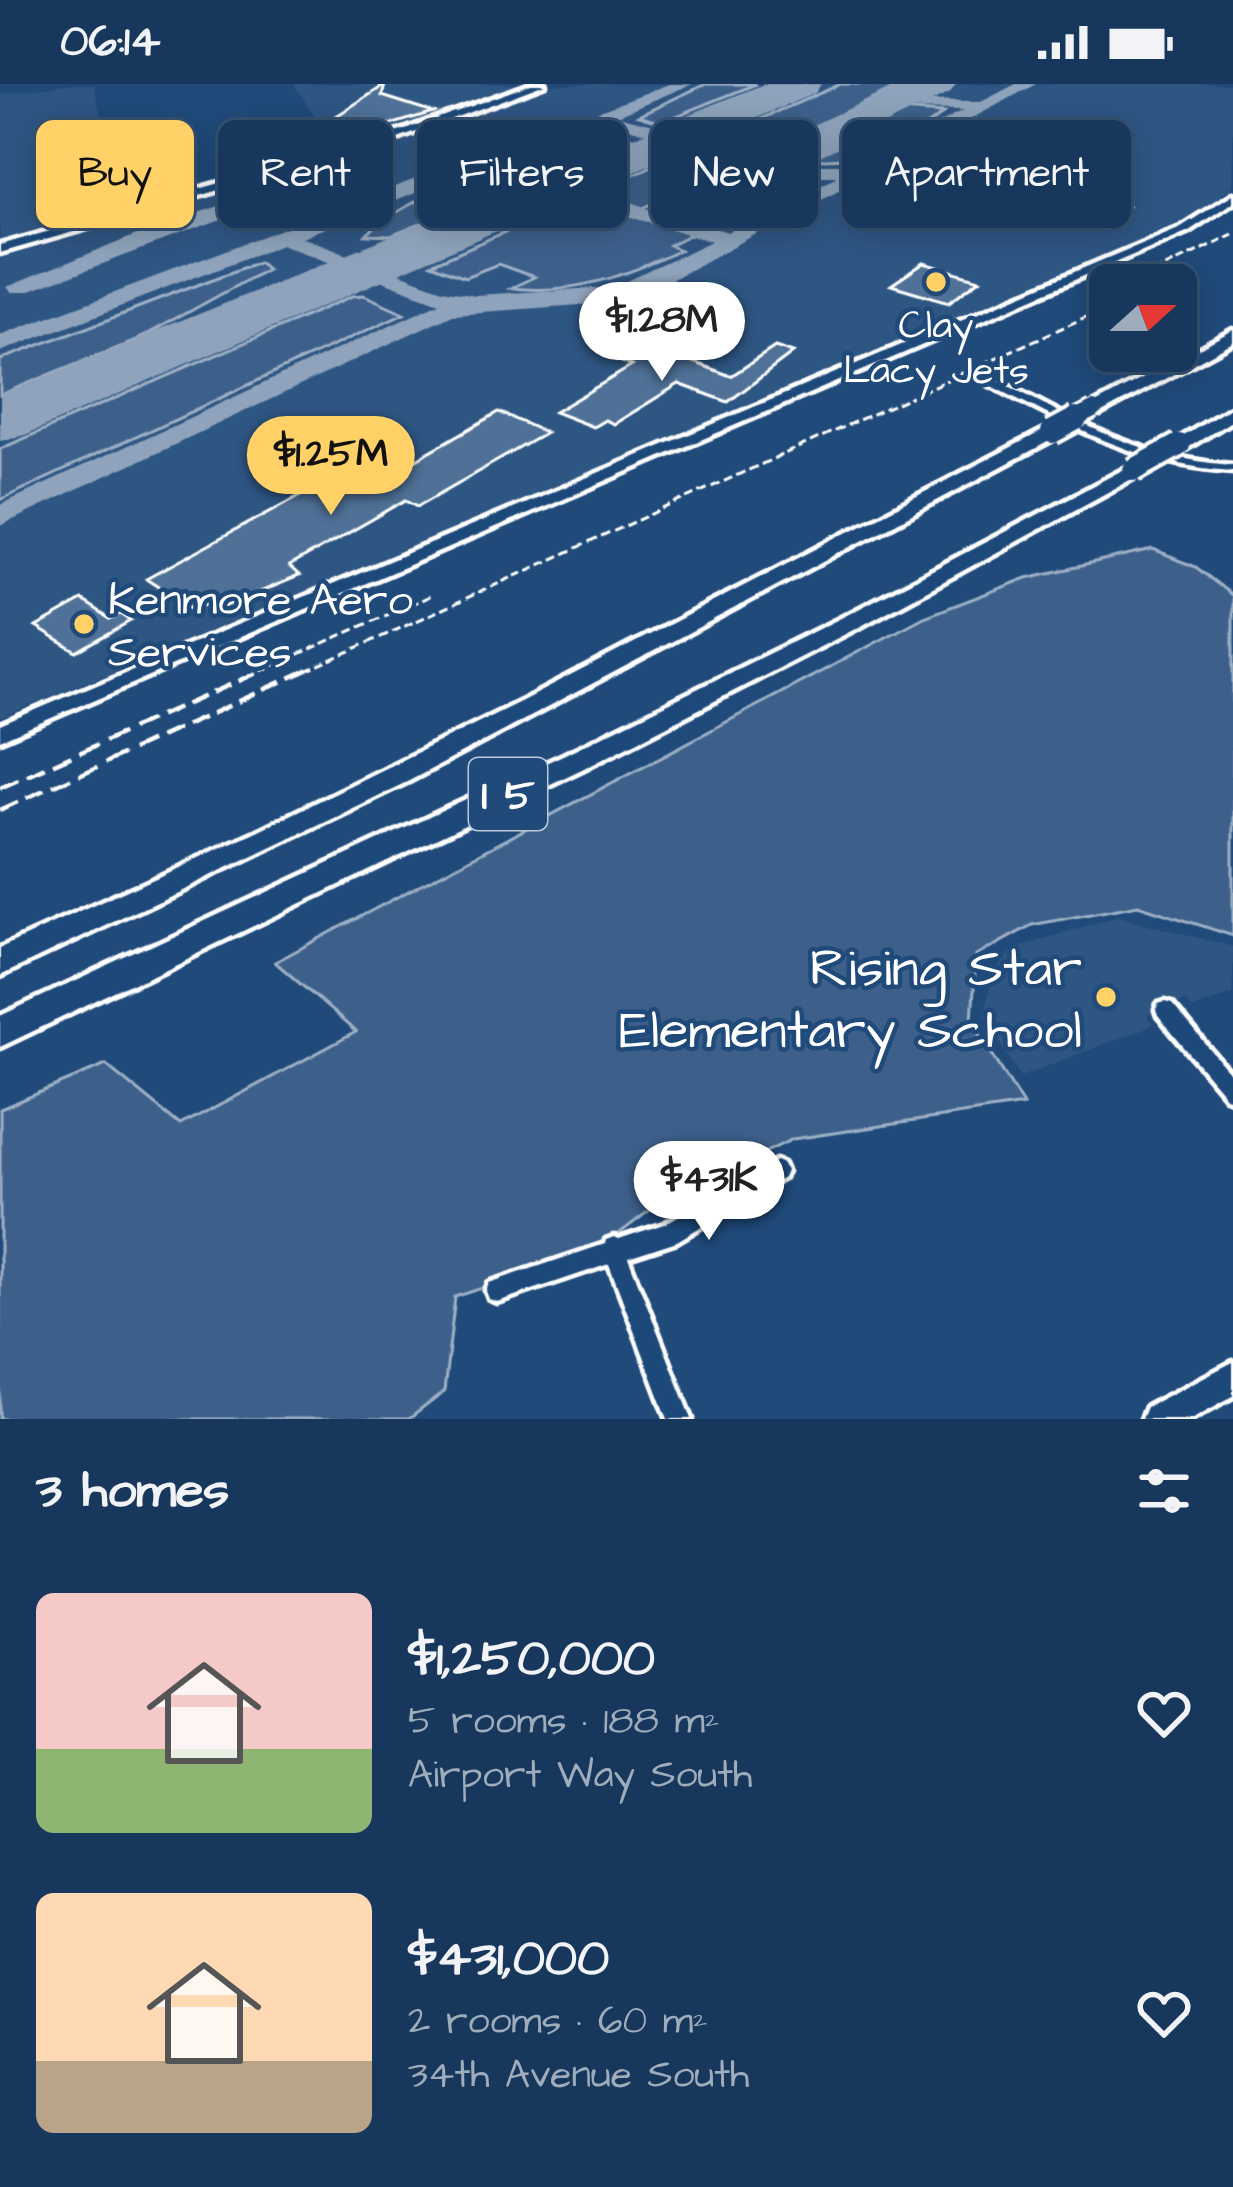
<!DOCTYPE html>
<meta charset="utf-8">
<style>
body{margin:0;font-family:"Architects Daughter",sans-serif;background:#203f62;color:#f1f3f6;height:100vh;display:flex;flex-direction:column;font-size:45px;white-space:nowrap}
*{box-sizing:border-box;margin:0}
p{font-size:39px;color:#9eacbb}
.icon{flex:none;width:66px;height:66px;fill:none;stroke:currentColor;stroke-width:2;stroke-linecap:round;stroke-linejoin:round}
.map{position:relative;height:1335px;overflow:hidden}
.sheet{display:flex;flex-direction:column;background:#17385c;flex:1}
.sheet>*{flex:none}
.top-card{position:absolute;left:36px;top:36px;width:1161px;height:108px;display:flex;gap:24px}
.needle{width:78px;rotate:69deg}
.tools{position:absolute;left:1089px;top:180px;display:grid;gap:24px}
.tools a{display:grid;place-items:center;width:108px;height:108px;border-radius:18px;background:#17385c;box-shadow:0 6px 30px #0003,0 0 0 3px #365272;font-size:60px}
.price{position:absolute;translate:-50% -102px;padding:0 27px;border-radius:42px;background:#fff;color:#222;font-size:39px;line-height:78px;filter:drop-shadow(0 3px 6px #0008)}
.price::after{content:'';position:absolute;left:50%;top:72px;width:36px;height:27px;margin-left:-18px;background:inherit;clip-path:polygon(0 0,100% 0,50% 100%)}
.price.current{background:#ffd166;color:#111}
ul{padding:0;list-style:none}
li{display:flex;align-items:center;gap:36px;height:300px;padding:0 36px}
li span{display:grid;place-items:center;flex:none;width:336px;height:240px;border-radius:18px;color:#555}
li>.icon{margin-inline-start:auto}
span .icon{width:144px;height:144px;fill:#fffc;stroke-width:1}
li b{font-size:51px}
h2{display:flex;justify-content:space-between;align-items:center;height:144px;padding:0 36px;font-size:51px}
.pill{padding:0 42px;border-radius:18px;background:#17385c;box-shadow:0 6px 30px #0003,0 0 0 3px #365272;font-size:42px;line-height:108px}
.pill.current{background:#ffd166;color:#111}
.status{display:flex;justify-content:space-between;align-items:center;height:84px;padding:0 60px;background:#17385c;direction:ltr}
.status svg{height:33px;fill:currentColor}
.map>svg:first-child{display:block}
.built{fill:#2e5683}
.green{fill:#3c618b;stroke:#9eb0c5;stroke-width:3}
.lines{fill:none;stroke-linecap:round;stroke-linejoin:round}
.taxiway{fill:#8fa4bc;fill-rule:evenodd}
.runway{fill:#8fa4bc;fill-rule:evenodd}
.building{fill:#507197;stroke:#fff;stroke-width:3}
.minor-casing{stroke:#fff;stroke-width:9}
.secondary-casing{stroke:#fff;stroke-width:9}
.primary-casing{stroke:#fff;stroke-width:9}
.motorway-casing{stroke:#fff;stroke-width:9}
.minor{fill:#1f4a7a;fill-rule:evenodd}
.secondary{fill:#1f4a7a;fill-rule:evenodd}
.primary{fill:#1f4a7a;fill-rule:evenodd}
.motorway{fill:#1f4a7a;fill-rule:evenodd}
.rail-far1{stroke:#fff;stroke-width:3;stroke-dasharray:9 4.5;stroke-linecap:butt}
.rail{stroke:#fff;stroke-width:4.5;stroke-dasharray:20 9;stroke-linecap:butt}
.motorway-bridge-far1-casing{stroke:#fff;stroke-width:22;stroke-linecap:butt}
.motorway-bridge-casing{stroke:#fff;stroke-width:30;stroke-linecap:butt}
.motorway-bridge-far1{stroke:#1f4a7a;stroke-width:16}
.motorway-bridge{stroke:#1f4a7a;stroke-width:22}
.poi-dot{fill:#ffd166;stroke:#1f4a7a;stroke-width:4.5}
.labels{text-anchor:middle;stroke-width:9;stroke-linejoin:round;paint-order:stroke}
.far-poi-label{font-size:39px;fill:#fff;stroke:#1f4a7a}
.shield{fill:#1f4a7a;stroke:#bcc9d7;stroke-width:3}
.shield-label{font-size:42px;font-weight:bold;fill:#fff}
.poi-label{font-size:45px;fill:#fff;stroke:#1f4a7a;text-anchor:start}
.near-poi-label{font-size:54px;fill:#fff;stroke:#1f4a7a;text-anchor:end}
</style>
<div class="status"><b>06:14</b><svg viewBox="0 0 49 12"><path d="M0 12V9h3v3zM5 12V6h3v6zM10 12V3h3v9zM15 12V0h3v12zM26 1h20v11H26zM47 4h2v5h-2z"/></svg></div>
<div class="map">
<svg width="1233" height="1335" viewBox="0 0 1233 1335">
<rect width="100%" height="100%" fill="#1f4a7a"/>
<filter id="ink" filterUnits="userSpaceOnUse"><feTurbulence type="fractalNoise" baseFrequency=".00833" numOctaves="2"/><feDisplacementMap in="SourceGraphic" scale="24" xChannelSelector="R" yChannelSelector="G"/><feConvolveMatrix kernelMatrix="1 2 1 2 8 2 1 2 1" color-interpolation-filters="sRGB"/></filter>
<g filter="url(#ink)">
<g class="built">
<path d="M 64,0 L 94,0 L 122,122 L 0,156 L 0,11 Z"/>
<path d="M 294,0 L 521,0 L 442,30 L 333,62 Z"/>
<path d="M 554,0 L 1233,0 L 1233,102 L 1188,136 L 1061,193 L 0,634 L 0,173 L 445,42 Z"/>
<path d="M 1118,832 L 1233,863 L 1233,910 L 1193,925 L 1186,917 L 1147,932 L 1153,941 L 1020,993 L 985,932 L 991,891 L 1013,865 Z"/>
</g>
<g class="green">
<path d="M 706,0 L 756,0 L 662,38 L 639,31 Z"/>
<path d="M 841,0 L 912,0 L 770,66 L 725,51 Z"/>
<path d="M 899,27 L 943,30 C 909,57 849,82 806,73 Z"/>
<path d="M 602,45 L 623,47 L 632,54 L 391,152 L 366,151 C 419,102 531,73 602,45 Z"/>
<path d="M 682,69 L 744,79 L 643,124 L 595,107 Z"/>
<path d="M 773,88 L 793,94 L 794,103 L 744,134 C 717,129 708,145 678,135 Z"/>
<path d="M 579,116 L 685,145 L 689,151 L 669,161 L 680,166 C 626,192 573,211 511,204 L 534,193 L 498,180 L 465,193 L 431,180 Z"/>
<path d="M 258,178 L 267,185 L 145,252 L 0,311 L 0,276 Z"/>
<path d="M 364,211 L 404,229 L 0,416 L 0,365 L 352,212 Z"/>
<path d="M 1153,466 L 1196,483 L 1233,512 L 1233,852 L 1138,821 L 1032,841 L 976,872 L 972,937 L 1023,1021 L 793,1055 L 658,1120 L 599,1165 L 455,1213 L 444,1308 L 409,1335 L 0,1335 L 0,1025 L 106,981 L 181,1042 L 356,948 L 275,878 L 924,533 L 1027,494 Z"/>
</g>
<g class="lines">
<g class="taxiway">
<path d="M 669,0 L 692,0 L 618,31 L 810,80 L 860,80 L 963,27 L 891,26 L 883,21 L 885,17 L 981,18 L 1016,0 L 1036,0 L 650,207 L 594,220 L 453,230 L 0,442 L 0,421 L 440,218 L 282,160 L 0,268 L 0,251 ZM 601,37 L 810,92 L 838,92 L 728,148 L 561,99 L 547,99 L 547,107 L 711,157 L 615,203 L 475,211 L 443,205 L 302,153 Z"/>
<path d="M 301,96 L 318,100 L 27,208 L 11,208 L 7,203 L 157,142 Z"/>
</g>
<g class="runway">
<path d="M 764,0 L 821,0 L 815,9 L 25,351 L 0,357 L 0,311 Z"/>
<path d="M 901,0 L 956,0 L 950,9 L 754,104 L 737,109 L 720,104 L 712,94 L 720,84 Z"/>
</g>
</g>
<g class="building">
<path d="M 385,1 L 382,12 L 433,28 L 371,47 L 333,34 Z"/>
<path d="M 1082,111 L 1127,122 L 1098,144 L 1052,132 Z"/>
<path d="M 924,179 L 980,195 L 949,218 L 891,201 Z"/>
<path d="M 775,263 L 793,269 L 728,318 L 679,300 L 614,340 L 605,336 L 593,343 L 554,328 L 632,282 L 614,275 L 634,264 L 658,273 L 666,268 L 731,292 Z"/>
<path d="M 499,328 L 546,349 L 418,422 L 406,416 L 289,483 L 299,492 L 216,526 L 206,519 L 194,526 L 146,495 L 338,391 L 364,405 Z"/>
<path d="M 83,517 L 111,535 L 121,530 L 131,537 L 77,568 L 36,543 Z"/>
</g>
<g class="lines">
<defs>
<g id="minor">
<path d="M 978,288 C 1010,301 1040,319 1071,334 C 1124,360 1174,377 1233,381 L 1233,387 C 1134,382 1061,336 974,293 L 973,291 Z"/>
<path d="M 1165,918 L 1172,920 L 1233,993 L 1233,1016 L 1226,1013 L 1158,932 L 1156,926 L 1158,920 Z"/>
<path d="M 776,1077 L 783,1080 L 786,1087 L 783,1094 L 677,1157 L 628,1173 L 692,1335 L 668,1335 L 609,1180 L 497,1218 L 489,1215 L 486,1207 L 489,1199 L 605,1160 L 606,1156 L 614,1153 L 619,1155 L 664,1140 Z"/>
</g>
<g id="secondary">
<path d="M 1233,110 L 1233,118 L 1189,147 L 0,656 L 0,641 L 1181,143 Z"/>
<path d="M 1233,1278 L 1233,1312 L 1191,1335 L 1141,1335 L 1146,1323 Z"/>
</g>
<path id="primary" d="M 531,0 L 545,0 L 395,56 L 0,169 L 0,161 L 387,52 Z"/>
<g id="motorway">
<path d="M 1233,246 L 1233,258 L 1100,330 L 1084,326 Z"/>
<path d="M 1233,322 L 1233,336 L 1186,365 L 1169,361 Z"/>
<path d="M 1052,342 L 1062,348 L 1059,352 L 409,697 L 0,892 L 0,864 L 257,747 L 522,617 Z"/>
<path d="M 1134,380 L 1141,382 L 1141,390 L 863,541 L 582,685 L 0,963 L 0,932 L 563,671 L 847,531 Z"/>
</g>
</defs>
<use href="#minor" class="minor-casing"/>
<use href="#secondary" class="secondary-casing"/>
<use href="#primary" class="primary-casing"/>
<use href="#motorway" class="motorway-casing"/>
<use href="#minor" class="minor"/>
<use href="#secondary" class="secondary"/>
<use href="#primary" class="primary"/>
<use href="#motorway" class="motorway"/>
<g class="rail-far1">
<path d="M 114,73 L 146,97"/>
<path d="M 124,122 L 145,106 L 141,75"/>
<path d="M 0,159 L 410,43 L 526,0"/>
<path d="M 1129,201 L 1233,150"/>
<path d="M 261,587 L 430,512"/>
<path d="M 306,587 L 1110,222"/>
</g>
<g class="rail">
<path d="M 0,703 L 268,584"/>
<path d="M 0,726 L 312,584"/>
</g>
<defs>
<path id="motorway-bridge-far1" d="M 1070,338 L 1093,326"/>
<g id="motorway-bridge">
<path d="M 1052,348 L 1076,335"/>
<path d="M 1134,386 L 1179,361"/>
</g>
</defs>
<use href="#motorway-bridge-far1" class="motorway-bridge-far1-casing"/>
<use href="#motorway-bridge" class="motorway-bridge-casing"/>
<use href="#motorway-bridge-far1" class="motorway-bridge-far1"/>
<use href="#motorway-bridge" class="motorway-bridge"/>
</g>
</g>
<g class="poi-dot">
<circle cx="936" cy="198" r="12"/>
<circle cx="84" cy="540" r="12"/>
<circle cx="1106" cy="913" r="12"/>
</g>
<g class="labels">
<g class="far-poi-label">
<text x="936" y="254">Clay<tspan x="936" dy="45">Lacy Jets</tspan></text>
</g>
<rect class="shield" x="469" y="674" width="78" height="72" rx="9"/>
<g class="shield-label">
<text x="508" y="725">I 5</text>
</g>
<g class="poi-label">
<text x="108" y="530">Kenmore Aero<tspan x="108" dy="52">Services</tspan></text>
</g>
<g class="near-poi-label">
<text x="1082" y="901">Rising Star<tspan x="1082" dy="62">Elementary School</tspan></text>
</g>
</g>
</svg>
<div class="tools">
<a><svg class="needle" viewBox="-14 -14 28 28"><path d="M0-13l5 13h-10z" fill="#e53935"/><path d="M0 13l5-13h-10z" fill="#9eacbb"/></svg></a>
</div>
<b class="price" style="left:662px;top:300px">$1.28M</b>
<b class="price current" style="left:331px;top:434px">$1.25M</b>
<b class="price" style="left:709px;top:1159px">$431K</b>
<div class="top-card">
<a class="pill current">Buy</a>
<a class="pill">Rent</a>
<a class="pill">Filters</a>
<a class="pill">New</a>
<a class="pill">Apartment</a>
</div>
</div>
<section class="sheet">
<h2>3 homes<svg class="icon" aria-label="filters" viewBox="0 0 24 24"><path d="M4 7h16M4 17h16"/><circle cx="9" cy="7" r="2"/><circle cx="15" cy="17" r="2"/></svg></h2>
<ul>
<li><span style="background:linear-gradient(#f6c9c9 65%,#8fb573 0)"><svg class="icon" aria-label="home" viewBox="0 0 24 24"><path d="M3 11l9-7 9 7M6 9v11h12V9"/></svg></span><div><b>$1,250,000</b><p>5 rooms · 188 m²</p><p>Airport Way South</p></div><svg class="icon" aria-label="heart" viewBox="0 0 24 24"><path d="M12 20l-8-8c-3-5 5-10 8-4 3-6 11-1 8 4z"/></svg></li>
<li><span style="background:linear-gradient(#ffd9b3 70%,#b9a48a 0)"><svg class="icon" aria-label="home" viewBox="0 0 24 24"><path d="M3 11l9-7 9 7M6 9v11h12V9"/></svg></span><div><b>$431,000</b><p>2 rooms · 60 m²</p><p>34th Avenue South</p></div><svg class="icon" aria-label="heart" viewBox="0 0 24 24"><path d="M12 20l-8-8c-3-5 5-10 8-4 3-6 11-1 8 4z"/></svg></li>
</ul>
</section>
